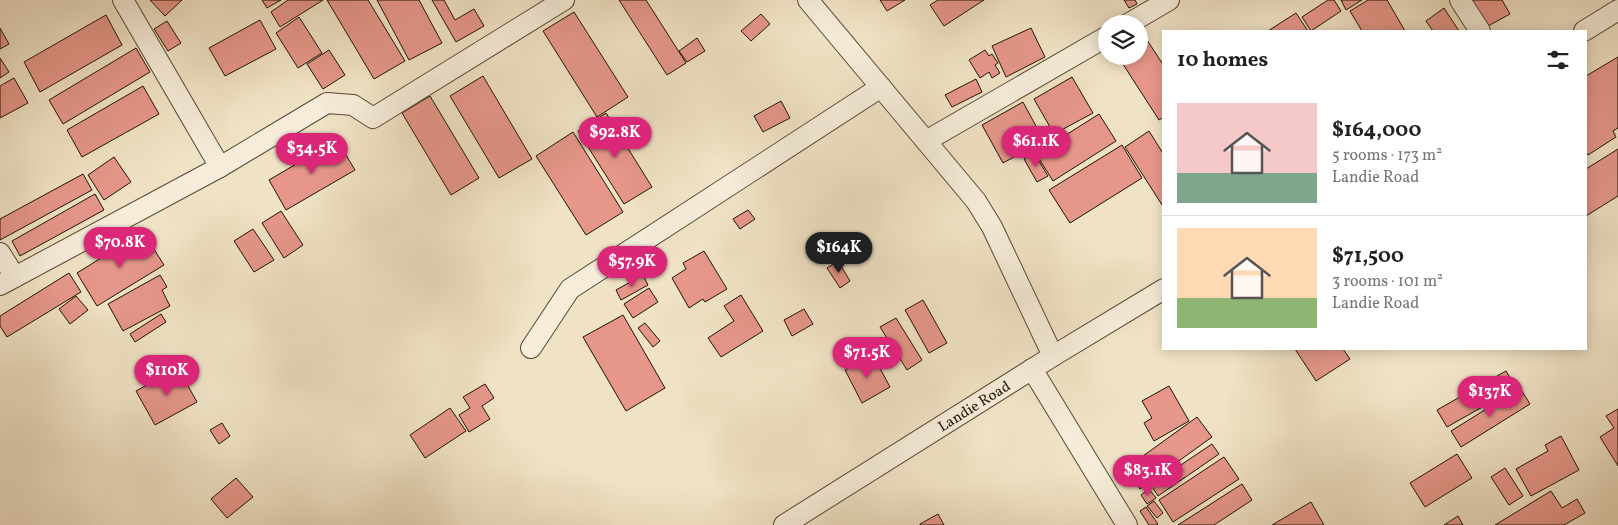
<!DOCTYPE html>
<meta charset="utf-8">
<style>
body{margin:0;font-family:Vollkorn,serif;background:#f2f2f2;color:#202124;height:100vh;display:flex;flex-direction:column;font-size:19px;white-space:nowrap}
*{box-sizing:border-box;margin:0}
p{font-size:16px;color:#757577}
.icon{flex:none;width:28px;height:28px;fill:none;stroke:currentColor;stroke-width:2;stroke-linecap:round;stroke-linejoin:round}
.map{position:relative;flex:1;overflow:hidden}
.panel{position:absolute;left:1162px;top:30px;width:425px;height:320px;display:flex;flex-direction:column;background:#fff;border-radius:0px;box-shadow:0 2px 12px #0003}
.panel>*{flex:none}
.fabs{position:absolute;left:1098px;top:15px;display:grid;gap:10px}
.fabs a{display:grid;place-items:center;width:50px;height:50px;border-radius:50%;background:#fff;box-shadow:0 2px 12px #0003;font-size:25px}
.price{position:absolute;translate:-50% -42px;padding:0 11px;border-radius:18px;background:#db2777;color:#fff;font-size:16px;line-height:32px;filter:drop-shadow(0 1px 2px #0008)}
.price::after{content:'';position:absolute;left:50%;top:30px;width:15px;height:11px;margin-left:-8px;background:inherit;clip-path:polygon(0 0,100% 0,50% 100%)}
.price.on{background:#222;color:#fff}
ul{padding:0;list-style:none}
li{display:flex;align-items:center;gap:15px;height:125px;padding:0 15px}
li+li{border-top:1px solid #e0e0e0}
li span{display:grid;place-items:center;flex:none;width:140px;height:100px;border-radius:0px;color:#555}
li>.icon{margin-inline-start:auto}
span .icon{width:60px;height:60px;fill:#fffc;stroke-width:1}
li b{font-size:21px}
h2{display:flex;justify-content:space-between;align-items:center;height:60px;padding:0 15px;font-size:21px}
.map>svg:first-child{display:block}
.building{fill:#e6978a;stroke:#211404}
.lines{fill:none;stroke-linecap:round;stroke-linejoin:round}
.minor-casing{stroke:#554834;stroke-width:22}
.minor{stroke:#f5ecd9;stroke-width:20}
.labels{text-anchor:middle;stroke-width:4;stroke-linejoin:round;paint-order:stroke}
.street-label{font-size:15px;fill:#211404;stroke:#f5ecd9}
</style>
<div class="map">
<svg width="1618" height="525" viewBox="0 0 1618 525">
<rect width="100%" height="100%" fill="#f0e2c5"/>
<filter id="stains"><feTurbulence type="fractalNoise" baseFrequency=".004" numOctaves="4"/><feColorMatrix values="0 0 0 0 .2 0 0 0 0 .09 0 0 0 0 .02 0 0 0 .5 -.17"/></filter>
<radialGradient id="worn" r=".72"><stop offset=".6" stop-color="#630" stop-opacity="0"/><stop offset="1" stop-color="#630" stop-opacity=".3"/></radialGradient>
<g class="building">
<path d="M 150,0 L 182,0 L 165,16 Z"/>
<path d="M 262,0 L 281,0 L 267,8 Z"/>
<path d="M 288,0 L 323,0 L 280,27 L 271,12 Z"/>
<path d="M 327,0 L 368,0 L 405,61 L 374,79 Z"/>
<path d="M 377,0 L 419,0 L 442,43 L 409,60 Z"/>
<path d="M 432,0 L 444,0 L 455,20 L 474,9 L 484,26 L 456,42 Z"/>
<path d="M 619,0 L 646,0 L 686,63 L 667,75 Z"/>
<path d="M 880,0 L 905,0 L 887,11 Z"/>
<path d="M 938,0 L 984,0 L 944,26 L 930,5 Z"/>
<path d="M 1124,0 L 1135,0 L 1137,4 L 1129,8 Z"/>
<path d="M 1328,0 L 1334,0 L 1341,11 L 1311,31 L 1302,17 Z"/>
<path d="M 1341,0 L 1362,0 L 1346,10 Z"/>
<path d="M 1368,0 L 1387,0 L 1405,31 L 1362,31 L 1350,11 Z"/>
<path d="M 1471,0 L 1502,0 L 1510,14 L 1488,26 Z"/>
<path d="M 1444,8 L 1459,31 L 1433,31 L 1426,21 Z"/>
<path d="M 574,12 L 628,97 L 597,117 L 543,31 Z"/>
<path d="M 1296,13 L 1308,31 L 1268,31 Z"/>
<path d="M 761,14 L 770,24 L 751,41 L 741,31 Z"/>
<path d="M 106,15 L 122,45 L 40,92 L 24,62 Z"/>
<path d="M 299,17 L 322,53 L 298,68 L 276,33 Z"/>
<path d="M 260,20 L 276,49 L 225,76 L 209,48 Z"/>
<path d="M 167,21 L 181,43 L 168,51 L 154,29 Z"/>
<path d="M 0,28 L 9,44 L 0,49 Z"/>
<path d="M 1031,28 L 1045,57 L 1006,77 L 992,46 Z"/>
<path d="M 697,38 L 705,51 L 687,62 L 679,51 Z"/>
<path d="M 1147,40 L 1164,66 L 1164,117 L 1159,120 L 1119,58 L 1121,56 L 1139,56 L 1139,45 Z"/>
<path d="M 136,48 L 150,72 L 63,124 L 49,100 Z"/>
<path d="M 329,50 L 345,75 L 323,89 L 307,64 Z"/>
<path d="M 985,50 L 989,56 L 992,54 L 998,63 L 995,65 L 1000,73 L 992,78 L 989,72 L 980,78 L 969,60 Z"/>
<path d="M 1618,57 L 1618,128 L 1613,131 L 1616,137 L 1588,155 L 1586,152 L 1586,76 Z"/>
<path d="M 0,58 L 9,72 L 0,78 Z"/>
<path d="M 483,76 L 532,159 L 499,178 L 450,96 Z"/>
<path d="M 1072,77 L 1093,113 L 1054,134 L 1034,99 Z"/>
<path d="M 14,78 L 28,103 L 0,118 L 0,86 Z"/>
<path d="M 976,79 L 982,92 L 952,107 L 945,95 Z"/>
<path d="M 143,86 L 159,114 L 82,157 L 67,130 Z"/>
<path d="M 430,96 L 479,178 L 451,195 L 402,113 Z"/>
<path d="M 781,101 L 790,118 L 763,132 L 754,116 Z"/>
<path d="M 1023,102 L 1044,141 L 1003,163 L 982,125 Z"/>
<path d="M 606,113 L 652,187 L 624,204 L 578,131 Z"/>
<path d="M 1099,114 L 1116,141 L 1053,181 L 1036,154 Z"/>
<path d="M 1149,131 L 1164,155 L 1164,208 L 1125,147 Z"/>
<path d="M 573,132 L 623,212 L 586,235 L 536,156 Z"/>
<path d="M 337,140 L 355,170 L 286,210 L 269,180 Z"/>
<path d="M 1122,145 L 1142,178 L 1070,223 L 1049,190 Z"/>
<path d="M 1618,149 L 1618,196 L 1586,216 L 1586,169 Z"/>
<path d="M 1034,153 L 1048,176 L 1037,182 L 1024,159 Z"/>
<path d="M 114,157 L 131,182 L 104,200 L 88,175 Z"/>
<path d="M 83,174 L 92,190 L 0,240 L 0,219 Z"/>
<path d="M 95,194 L 104,210 L 20,256 L 12,241 Z"/>
<path d="M 748,210 L 755,219 L 740,229 L 733,219 Z"/>
<path d="M 281,211 L 303,245 L 284,258 L 262,223 Z"/>
<path d="M 253,229 L 274,260 L 254,272 L 234,241 Z"/>
<path d="M 143,232 L 164,265 L 97,306 L 77,273 Z"/>
<path d="M 704,251 L 727,289 L 705,302 L 703,299 L 689,308 L 672,278 L 686,269 L 683,263 Z"/>
<path d="M 838,261 L 850,281 L 840,288 L 827,268 Z"/>
<path d="M 69,273 L 81,292 L 7,337 L 0,326 L 0,316 Z"/>
<path d="M 160,275 L 167,287 L 162,290 L 170,306 L 123,331 L 108,304 Z"/>
<path d="M 643,275 L 648,285 L 621,300 L 616,290 Z"/>
<path d="M 649,288 L 658,302 L 633,318 L 624,304 Z"/>
<path d="M 741,295 L 763,331 L 721,357 L 708,338 L 734,321 L 724,306 Z"/>
<path d="M 76,296 L 88,310 L 70,324 L 59,309 Z"/>
<path d="M 923,300 L 947,343 L 929,353 L 905,310 Z"/>
<path d="M 804,309 L 813,324 L 792,336 L 784,320 Z"/>
<path d="M 161,314 L 166,322 L 135,342 L 130,334 Z"/>
<path d="M 623,315 L 665,388 L 626,411 L 583,337 Z"/>
<path d="M 896,318 L 922,360 L 907,370 L 880,327 Z"/>
<path d="M 645,323 L 660,341 L 653,347 L 638,328 Z"/>
<path d="M 1295,349 L 1343,349 L 1350,359 L 1316,381 Z"/>
<path d="M 873,355 L 890,387 L 862,403 L 845,370 Z"/>
<path d="M 178,368 L 197,402 L 155,425 L 136,391 Z"/>
<path d="M 1506,371 L 1516,388 L 1447,427 L 1437,410 Z"/>
<path d="M 485,384 L 494,398 L 482,406 L 490,419 L 469,432 L 459,415 L 470,408 L 463,397 Z"/>
<path d="M 1169,386 L 1189,421 L 1154,441 L 1144,423 L 1152,418 L 1142,401 Z"/>
<path d="M 1520,388 L 1530,404 L 1461,447 L 1451,431 Z"/>
<path d="M 450,408 L 466,431 L 425,458 L 410,435 Z"/>
<path d="M 1618,409 L 1618,466 L 1600,437 L 1614,428 L 1606,416 Z"/>
<path d="M 1197,417 L 1212,437 L 1140,489 L 1125,469 Z"/>
<path d="M 222,423 L 230,436 L 219,444 L 210,430 Z"/>
<path d="M 1561,436 L 1579,470 L 1531,496 L 1516,469 L 1548,451 L 1545,445 Z"/>
<path d="M 1212,444 L 1219,454 L 1158,496 L 1151,485 Z"/>
<path d="M 1457,454 L 1472,478 L 1425,507 L 1410,483 Z"/>
<path d="M 1224,457 L 1239,479 L 1173,522 L 1159,500 Z"/>
<path d="M 1505,468 L 1523,496 L 1509,505 L 1491,477 Z"/>
<path d="M 236,478 L 253,497 L 227,518 L 211,499 Z"/>
<path d="M 1242,484 L 1252,500 L 1214,525 L 1178,525 Z"/>
<path d="M 1149,489 L 1156,498 L 1147,504 L 1141,495 Z"/>
<path d="M 1551,491 L 1562,508 L 1577,499 L 1585,513 L 1564,525 L 1495,525 Z"/>
<path d="M 1154,501 L 1163,513 L 1157,518 L 1147,506 Z"/>
<path d="M 1311,502 L 1324,525 L 1272,525 Z"/>
<path d="M 1146,507 L 1158,524 L 1156,525 L 1149,525 L 1140,511 Z"/>
<path d="M 938,514 L 944,525 L 920,525 L 920,524 Z"/>
<path d="M 1458,516 L 1463,525 L 1444,525 Z"/>
</g>
<g class="lines">
<defs>
<g id="minor">
<path d="M 123,0 L 220,167 L 327,103 L 353,105 L 373,118 L 564,0"/>
<path d="M 808,0 L 976,201 L 992,227 L 1053,356"/>
<path d="M 1460,0 L 1480,31"/>
<path d="M 1128,24 L 1169,0"/>
<path d="M 1584,31 L 1618,10"/>
<path d="M 926,141 L 1106,37"/>
<path d="M 0,253 L 15,277"/>
<path d="M 0,285 L 220,167"/>
<path d="M 531,348 L 570,289 L 881,87"/>
<path d="M 1032,369 L 1127,525"/>
<path d="M 784,525 L 1053,356 L 1164,289"/>
</g>
</defs>
<use href="#minor" class="minor-casing"/>
<use href="#minor" class="minor"/>
</g>
<g class="labels">
<g class="street-label">
<text transform="translate(974 406) rotate(-32)" y="5">Landie Road</text>
</g>
</g>
<rect width="100%" height="100%" filter="url(#stains)"/>
<rect width="100%" height="100%" fill="url(#worn)"/>
</svg>
<div class="fabs">
<a><svg class="icon" aria-label="layers" viewBox="0 0 24 24"><path d="M12 4l9 5-9 5-9-5zM3 14l9 5 9-5"/></svg></a>
</div>
<b class="price" style="left:615px;top:159px">$92.8K</b>
<b class="price" style="left:1036px;top:168px">$61.1K</b>
<b class="price" style="left:312px;top:175px">$34.5K</b>
<b class="price" style="left:120px;top:269px">$70.8K</b>
<b class="price on" style="left:839px;top:274px">$164K</b>
<b class="price" style="left:632px;top:288px">$57.9K</b>
<b class="price" style="left:867px;top:379px">$71.5K</b>
<b class="price" style="left:167px;top:397px">$110K</b>
<b class="price" style="left:1490px;top:418px">$137K</b>
<b class="price" style="left:1148px;top:497px">$83.1K</b>
<section class="panel">
<h2>10 homes<svg class="icon" aria-label="filters" viewBox="0 0 24 24"><path d="M4 7h16M4 17h16"/><circle cx="9" cy="7" r="2"/><circle cx="15" cy="17" r="2"/></svg></h2>
<ul>
<li><span style="background:linear-gradient(#f6c9c9 70%,#7fa58c 0)"><svg class="icon" aria-label="home" viewBox="0 0 24 24"><path d="M3 11l9-7 9 7M6 9v11h12V9"/></svg></span><div><b>$164,000</b><p>5 rooms · 173 m²</p><p>Landie Road</p></div></li>
<li><span style="background:linear-gradient(#ffd9b3 70%,#8fb573 0)"><svg class="icon" aria-label="home" viewBox="0 0 24 24"><path d="M3 11l9-7 9 7M6 9v11h12V9"/></svg></span><div><b>$71,500</b><p>3 rooms · 101 m²</p><p>Landie Road</p></div></li>
</ul>
</section>
</div>
